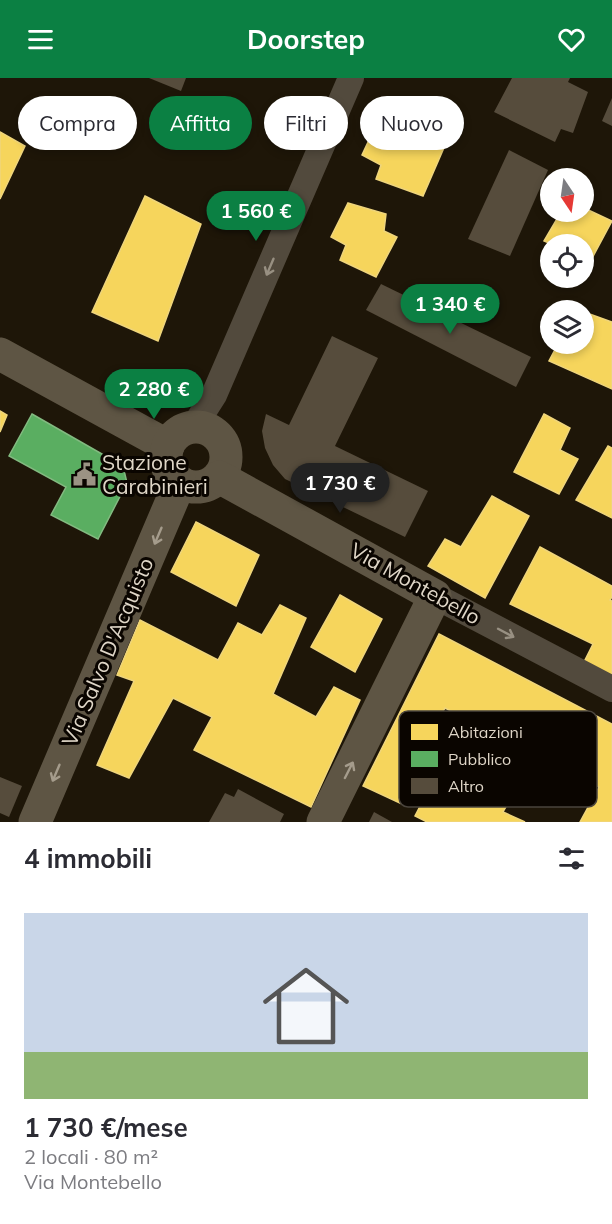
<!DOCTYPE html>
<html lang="it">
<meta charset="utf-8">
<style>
body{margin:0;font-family:Mulish,sans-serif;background:#f7f7f7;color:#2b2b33;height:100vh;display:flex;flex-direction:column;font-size:22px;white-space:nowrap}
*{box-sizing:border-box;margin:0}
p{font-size:20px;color:#7c7c81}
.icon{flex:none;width:33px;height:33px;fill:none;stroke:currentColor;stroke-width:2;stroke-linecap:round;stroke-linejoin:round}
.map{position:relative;height:744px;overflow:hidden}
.side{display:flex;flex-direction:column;background:#fff;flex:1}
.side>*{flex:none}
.guide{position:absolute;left:18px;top:18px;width:576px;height:54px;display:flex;gap:12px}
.needle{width:39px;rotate:167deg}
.controls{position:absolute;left:540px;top:90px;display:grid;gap:12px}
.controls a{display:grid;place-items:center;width:54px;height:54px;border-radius:50%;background:#fff;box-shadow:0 3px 9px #0003;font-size:30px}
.price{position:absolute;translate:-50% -51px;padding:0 14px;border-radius:21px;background:#0b8043;color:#fff;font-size:20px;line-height:39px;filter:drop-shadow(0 2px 3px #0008)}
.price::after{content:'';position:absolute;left:50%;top:36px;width:18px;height:14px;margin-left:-9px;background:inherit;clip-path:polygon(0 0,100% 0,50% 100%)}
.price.on{background:#222;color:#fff}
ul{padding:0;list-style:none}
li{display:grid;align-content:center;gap:12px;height:318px;padding:0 24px}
li span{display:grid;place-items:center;height:186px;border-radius:0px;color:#555}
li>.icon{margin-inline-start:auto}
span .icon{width:108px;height:108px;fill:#fffc;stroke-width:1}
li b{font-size:26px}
h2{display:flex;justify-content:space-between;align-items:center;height:72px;padding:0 24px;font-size:26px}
.pill{padding:0 21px;border-radius:27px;background:#fff;box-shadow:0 3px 9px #0003;font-size:21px;line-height:54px}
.pill.on{background:#0b8043;color:#fff}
header{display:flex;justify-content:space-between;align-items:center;height:78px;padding:0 24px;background:#0b8043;color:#fff;font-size:27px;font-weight:700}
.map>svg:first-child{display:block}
.homes{fill:#f6d55c;stroke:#efd57c;stroke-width:1.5}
.public{fill:#5aae61;stroke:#82ba80;stroke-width:1.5}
.building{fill:#564c3c}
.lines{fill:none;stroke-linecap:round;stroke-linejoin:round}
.street{stroke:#524a3d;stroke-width:26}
.secondary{stroke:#5e5544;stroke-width:33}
.oneway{stroke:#989082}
.oneway2{stroke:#a59c8c}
.labels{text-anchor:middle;stroke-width:6;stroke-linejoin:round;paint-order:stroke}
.poi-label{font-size:21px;fill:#dfd6c7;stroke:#0a0500;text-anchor:start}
.street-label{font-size:21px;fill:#dfd6c7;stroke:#0a0500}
.key{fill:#0a0500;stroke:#4a443c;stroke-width:1.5}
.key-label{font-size:16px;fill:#dfd6c7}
</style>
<header><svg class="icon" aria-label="menu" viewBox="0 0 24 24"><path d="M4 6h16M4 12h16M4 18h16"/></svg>Doorstep<svg class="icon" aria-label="heart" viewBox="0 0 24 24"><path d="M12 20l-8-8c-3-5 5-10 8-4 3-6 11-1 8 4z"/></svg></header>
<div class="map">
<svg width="612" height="744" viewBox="0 0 612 744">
<rect width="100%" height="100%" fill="#1e1608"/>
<g class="homes">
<path d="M 385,28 L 449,58 L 423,118 L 376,101 L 381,87 L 362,77 Z"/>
<path d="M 0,54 L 25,68 L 0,121 Z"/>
<path d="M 145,118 L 201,146 L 158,263 L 92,234 Z"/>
<path d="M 348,125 L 386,136 L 384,153 L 397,159 L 376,199 L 340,182 L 346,167 L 331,159 Z"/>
<path d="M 584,130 L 612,143 L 590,184 L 584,181 L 584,166 L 551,166 L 544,163 L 561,134 L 584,134 Z"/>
<path d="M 584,234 L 612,244 L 612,311 L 549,283 L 558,266 L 584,266 Z"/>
<path d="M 0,333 L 7,337 L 0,354 Z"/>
<path d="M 544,336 L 570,350 L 560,372 L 578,381 L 559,416 L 514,394 Z"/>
<path d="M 608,368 L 612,370 L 612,440 L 576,422 Z"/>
<path d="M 492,418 L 529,438 L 485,520 L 428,488 L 445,461 L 461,469 Z"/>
<path d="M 196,444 L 259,477 L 236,528 L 171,494 Z"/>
<path d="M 540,469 L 612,508 L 612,519 L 610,522 L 612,523 L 612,601 L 584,584 L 593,566 L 510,526 Z"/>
<path d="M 340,517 L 382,541 L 355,594 L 311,569 Z"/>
<path d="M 280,527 L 306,540 L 273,616 L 316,639 L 334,609 L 360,622 L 311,729 L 194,672 L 212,639 L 173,620 L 129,700 L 97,687 L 134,603 L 117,597 L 140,542 L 218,582 L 238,545 L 262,557 Z"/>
<path d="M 439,556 L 612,646 L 612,742 L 611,744 L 580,744 L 599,709 L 553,685 L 535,713 L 520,704 L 503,734 L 525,744 L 427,744 L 415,738 L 429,711 L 452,722 L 479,679 L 500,690 L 514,665 L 445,630 L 431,652 L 439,658 L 402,726 L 363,708 Z"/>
</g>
<path class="public" d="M 32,336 L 123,388 L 127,405 L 98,461 L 51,437 L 66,409 L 9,378 Z"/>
<g class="building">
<path d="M 149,0 L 186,0 L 181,13 Z"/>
<path d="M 512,0 L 570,0 L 568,4 L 588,14 L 573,55 L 561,51 L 555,64 L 494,34 Z"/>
<path d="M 612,20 L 612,48 L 602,43 Z"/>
<path d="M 509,72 L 548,92 L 510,178 L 468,161 Z"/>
<path d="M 381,206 L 531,279 L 516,309 L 366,232 Z"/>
<path d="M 332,258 L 378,280 L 335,368 L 428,413 L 405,459 L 285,401 L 273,387 L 265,370 L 262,353 L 266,336 L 289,347 Z"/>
<path d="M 0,699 L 22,708 L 9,739 L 0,735 Z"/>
<path d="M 238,711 L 284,736 L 280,744 L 209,744 L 225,715 L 234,719 Z"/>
<path d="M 374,734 L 392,744 L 369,744 Z"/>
</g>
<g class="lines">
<g class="street">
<path d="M 192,349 L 200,339 L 214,317 L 351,0"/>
<path d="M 435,518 L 612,611"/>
</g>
<g class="secondary">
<path d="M 0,276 L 168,368"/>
<circle cx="196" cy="379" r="30"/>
<path d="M 219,399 L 435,518 L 323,744"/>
<path d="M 35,744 L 180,404"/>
</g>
</g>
<defs><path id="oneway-shaft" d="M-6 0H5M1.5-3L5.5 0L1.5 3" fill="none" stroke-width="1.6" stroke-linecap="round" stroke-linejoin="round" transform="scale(1.5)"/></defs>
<g class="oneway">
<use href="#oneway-shaft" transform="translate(270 189) rotate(113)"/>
<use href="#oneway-shaft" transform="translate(506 555) rotate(28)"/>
</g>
<g class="oneway2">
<use href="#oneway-shaft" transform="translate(158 458) rotate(113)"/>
<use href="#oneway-shaft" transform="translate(349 692) rotate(-63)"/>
<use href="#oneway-shaft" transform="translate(56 695) rotate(113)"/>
</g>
<defs>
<symbol id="civic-bare" viewBox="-9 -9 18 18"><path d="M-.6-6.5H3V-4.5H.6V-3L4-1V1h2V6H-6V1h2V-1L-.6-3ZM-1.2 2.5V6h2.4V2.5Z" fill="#9b9384" stroke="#0a0500" stroke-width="2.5" paint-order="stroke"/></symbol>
</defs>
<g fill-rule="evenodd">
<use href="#civic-bare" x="68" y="380" width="33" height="33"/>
</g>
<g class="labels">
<g class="poi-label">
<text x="102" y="392">Stazione<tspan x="102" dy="24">Carabinieri</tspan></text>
</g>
<g class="street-label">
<text transform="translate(415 506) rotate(29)" y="7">Via Montebello</text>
<text transform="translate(108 574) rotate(-67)" y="7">Via Salvo D'Acquisto</text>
</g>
</g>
<rect x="399" y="633" width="198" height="96" rx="9" class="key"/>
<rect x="411" y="646" width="27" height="16" fill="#f6d55c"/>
<rect x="411" y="673" width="27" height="16" fill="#5aae61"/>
<rect x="411" y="700" width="27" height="16" fill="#564c3c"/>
<g class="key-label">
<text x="448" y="660">Abitazioni</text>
<text x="448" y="687">Pubblico</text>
<text x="448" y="714">Altro</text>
</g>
</svg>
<div class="controls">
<a><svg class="needle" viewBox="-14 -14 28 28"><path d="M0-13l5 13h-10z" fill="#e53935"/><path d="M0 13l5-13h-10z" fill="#7c7c81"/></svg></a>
<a><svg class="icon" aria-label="locate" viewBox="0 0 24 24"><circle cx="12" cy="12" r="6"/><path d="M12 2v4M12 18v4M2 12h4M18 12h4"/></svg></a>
<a><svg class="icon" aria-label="layers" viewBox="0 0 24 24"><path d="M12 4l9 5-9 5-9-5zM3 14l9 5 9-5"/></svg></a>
</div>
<b class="price" style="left:256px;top:164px">1 560 €</b>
<b class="price" style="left:450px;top:257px">1 340 €</b>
<b class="price" style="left:154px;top:342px">2 280 €</b>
<b class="price on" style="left:340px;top:436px">1 730 €</b>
<div class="guide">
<a class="pill">Compra</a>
<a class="pill on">Affitta</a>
<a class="pill">Filtri</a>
<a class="pill">Nuovo</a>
</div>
</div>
<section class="side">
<h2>4 immobili<svg class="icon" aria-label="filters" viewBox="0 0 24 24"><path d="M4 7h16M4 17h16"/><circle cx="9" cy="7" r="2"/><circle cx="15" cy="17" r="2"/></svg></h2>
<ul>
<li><span style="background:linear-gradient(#c9d6e8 75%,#8fb573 0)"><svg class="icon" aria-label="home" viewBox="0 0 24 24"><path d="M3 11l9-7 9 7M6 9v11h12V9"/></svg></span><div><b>1 730 €/mese</b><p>2 locali · 80 m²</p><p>Via Montebello</p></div></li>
</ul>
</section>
